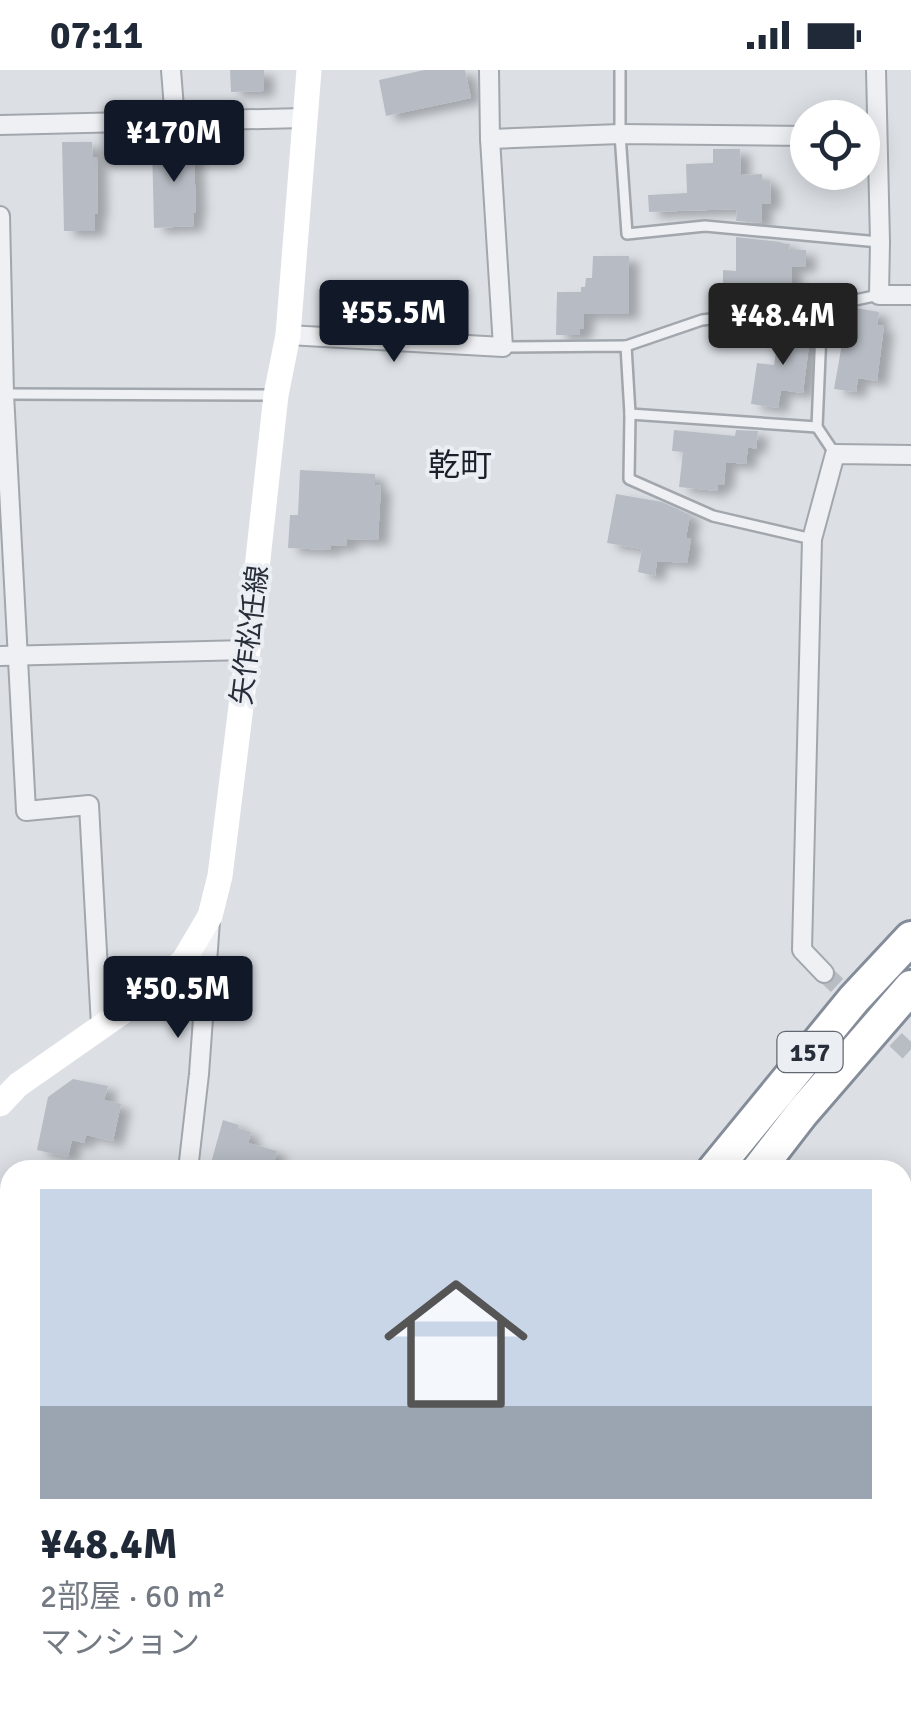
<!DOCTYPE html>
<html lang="ja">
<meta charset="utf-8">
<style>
body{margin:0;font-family:Signika,"Noto Sans JP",sans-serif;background:#f2f2f3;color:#1f2937;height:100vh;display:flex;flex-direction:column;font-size:38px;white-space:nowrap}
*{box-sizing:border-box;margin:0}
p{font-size:32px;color:#747a83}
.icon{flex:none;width:55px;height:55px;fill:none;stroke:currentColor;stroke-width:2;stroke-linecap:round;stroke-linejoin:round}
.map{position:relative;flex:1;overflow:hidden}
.details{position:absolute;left:0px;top:1090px;width:912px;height:550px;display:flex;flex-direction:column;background:#fff;border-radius:30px 30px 0 0;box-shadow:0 5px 25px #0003}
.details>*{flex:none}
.controls{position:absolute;left:790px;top:30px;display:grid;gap:20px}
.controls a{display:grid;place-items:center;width:90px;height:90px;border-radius:50%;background:#fff;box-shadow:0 5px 25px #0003;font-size:50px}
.price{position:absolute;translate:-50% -85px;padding:0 22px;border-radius:10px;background:#111827;color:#fff;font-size:32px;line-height:65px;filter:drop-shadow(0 2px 5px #0008)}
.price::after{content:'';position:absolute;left:50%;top:60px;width:30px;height:22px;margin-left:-15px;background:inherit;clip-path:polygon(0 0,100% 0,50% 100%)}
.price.active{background:#222;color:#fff}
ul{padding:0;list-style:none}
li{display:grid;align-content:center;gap:20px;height:530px;padding:0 40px}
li+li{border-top:2px solid #e0e1e3}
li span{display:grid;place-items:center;height:310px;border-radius:0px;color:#555}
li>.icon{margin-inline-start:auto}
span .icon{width:180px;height:180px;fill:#fffc;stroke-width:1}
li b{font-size:42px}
.status{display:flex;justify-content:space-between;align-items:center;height:70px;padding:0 50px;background:#fff;direction:ltr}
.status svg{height:28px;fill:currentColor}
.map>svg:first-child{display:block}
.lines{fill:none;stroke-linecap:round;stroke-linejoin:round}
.river{stroke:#9badc1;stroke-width:40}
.building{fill:#b7bcc4;filter:url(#shadow)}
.street-tunnel{stroke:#b8bcc3;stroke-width:18;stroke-dasharray:18 9;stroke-linecap:butt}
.lane-casing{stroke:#a2a7ae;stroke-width:14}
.street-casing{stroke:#a2a7ae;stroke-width:22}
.highway-casing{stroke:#858d9a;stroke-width:38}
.lane{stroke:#eef0f3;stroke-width:9}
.street{stroke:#eef0f3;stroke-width:18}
.secondary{stroke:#fff;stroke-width:25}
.highway{stroke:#fff;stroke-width:32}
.labels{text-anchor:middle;stroke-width:8;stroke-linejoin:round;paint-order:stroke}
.shield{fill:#ebeef3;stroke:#626871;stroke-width:2.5}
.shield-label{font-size:25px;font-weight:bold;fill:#282e39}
.street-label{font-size:28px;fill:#282e39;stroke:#ebeef3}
.quarter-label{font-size:32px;fill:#1a1f2a;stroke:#ebeef3}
</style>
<div class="status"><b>07:11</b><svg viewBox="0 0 49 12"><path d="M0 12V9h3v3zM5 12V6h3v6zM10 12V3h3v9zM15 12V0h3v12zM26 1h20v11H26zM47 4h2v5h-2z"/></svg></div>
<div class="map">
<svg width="911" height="1640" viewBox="0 0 911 1640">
<defs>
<filter id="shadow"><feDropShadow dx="10" dy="5.5" stdDeviation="5" flood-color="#0004"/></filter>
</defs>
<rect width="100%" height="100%" fill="#dce0e5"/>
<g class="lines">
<g class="river">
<path d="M 902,1358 L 911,1357"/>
<path d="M 0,1386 L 10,1382"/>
</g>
</g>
<g class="building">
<path d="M 230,0 L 264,0 L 264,21 L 231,22 Z"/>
<path d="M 424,0 L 465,0 L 471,28 L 386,46 L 379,10 Z"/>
<path d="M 62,72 L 92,72 L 93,87 L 97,87 L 98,143 L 95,144 L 95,161 L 64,161 Z"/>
<path d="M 191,72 L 191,86 L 194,86 L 196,142 L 193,143 L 194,156 L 154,158 L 152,74 Z"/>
<path d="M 713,79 L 740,79 L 741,105 L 762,104 L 763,111 L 770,111 L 771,134 L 762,134 L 762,153 L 736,151 L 737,139 L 649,142 L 648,125 L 687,123 L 686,94 L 713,93 Z"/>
<path d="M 736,167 L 781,172 L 781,173 L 790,174 L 789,180 L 806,180 L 806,197 L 792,197 L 792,231 L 767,230 L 767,225 L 723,223 L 723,200 L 736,201 Z"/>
<path d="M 593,186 L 629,186 L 629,244 L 584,244 L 584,259 L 580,259 L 580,265 L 556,265 L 557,222 L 581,222 L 581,217 L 585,217 L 586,208 L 592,208 Z"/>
<path d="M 856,238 L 879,242 L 877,255 L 884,256 L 877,311 L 858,308 L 856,322 L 834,319 L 848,240 Z"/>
<path d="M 780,255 L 811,259 L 803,323 L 781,320 L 778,338 L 751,334 L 757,293 L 774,295 Z"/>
<path d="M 674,360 L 735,366 L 736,360 L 758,361 L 756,379 L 748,377 L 746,394 L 726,392 L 724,415 L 718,414 L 717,421 L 679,417 L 683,382 L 672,381 Z"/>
<path d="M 300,400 L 375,404 L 375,415 L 381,416 L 378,470 L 347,469 L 347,476 L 331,475 L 331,480 L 288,478 L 290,445 L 298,445 Z"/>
<path d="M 616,424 L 662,432 L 690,445 L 686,468 L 691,469 L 687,493 L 657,491 L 655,506 L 638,502 L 642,479 L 607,473 Z"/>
<path d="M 73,1009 L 108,1016 L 104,1030 L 121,1034 L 113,1071 L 86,1065 L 84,1073 L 72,1070 L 68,1087 L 37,1080 L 48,1027 Z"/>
<path d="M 223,1050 L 239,1055 L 238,1058 L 251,1062 L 248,1073 L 277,1081 L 272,1100 L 209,1100 Z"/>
</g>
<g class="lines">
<g class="street-tunnel">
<path d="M 824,903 L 857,934"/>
<path d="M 876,951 L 911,984"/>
</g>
<defs>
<g id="lane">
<path d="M 620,0 L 620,64 L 627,164 L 705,156 L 879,172"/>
<path d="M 626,276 L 702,250 L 822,237"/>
<path d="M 503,277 L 626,276 L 630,344 L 629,409 L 713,446 L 812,469"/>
<path d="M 4,324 L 271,325"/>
<path d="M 630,344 L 817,357"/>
<path d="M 835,384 L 817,357 L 822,237 L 879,225"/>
</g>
<g id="street">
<path d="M 171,0 L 175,51"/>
<path d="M 876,0 L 880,172 L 879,225 L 911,225"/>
<path d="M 0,55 L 303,48"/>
<path d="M 490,69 L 620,64 L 808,66"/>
<path d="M 0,146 L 4,324 L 26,741 L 89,735 L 101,956"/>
<path d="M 288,265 L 503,277 L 490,69 L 489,0"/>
<path d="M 0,586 L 248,580"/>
<path d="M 824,903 L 802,880 L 812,469 L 835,384 L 911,385"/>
<path d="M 188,1100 L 199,1004 L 210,851"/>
<path d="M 0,1342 L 10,1342"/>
<path d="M 101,1630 L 102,1640"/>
<path d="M 686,1640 L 687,1630"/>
</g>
<g id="highway">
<path d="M 714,1100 L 854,929 L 911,868"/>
<path d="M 758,1100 L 802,1043 L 911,917"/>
<path d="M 353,1640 L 359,1630"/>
<path d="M 400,1640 L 406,1630"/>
</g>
</defs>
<use href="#lane" class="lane-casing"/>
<use href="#street" class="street-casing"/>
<use href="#highway" class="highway-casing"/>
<use href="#lane" class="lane"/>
<use href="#street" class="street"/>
<g class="secondary">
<path d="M 0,1034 L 18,1015 L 151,922 L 184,890 L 210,846 L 220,806 L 248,580 L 276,325 L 288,265 L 309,0"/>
<path d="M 0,1283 L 10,1311"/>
<path d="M 0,1458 L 10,1458"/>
<path d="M 902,1530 L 911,1531"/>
<path d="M 122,1630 L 125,1640"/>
</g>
<use href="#highway" class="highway"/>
</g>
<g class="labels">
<rect class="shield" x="777.5" y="962" width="65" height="40" rx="8"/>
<g class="shield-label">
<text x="810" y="991">157</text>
</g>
<g class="street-label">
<text transform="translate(249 565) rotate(-83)" y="10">矢作松任線</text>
</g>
<g class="quarter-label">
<text x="460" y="406">乾町</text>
</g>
</g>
</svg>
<div class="controls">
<a><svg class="icon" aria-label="locate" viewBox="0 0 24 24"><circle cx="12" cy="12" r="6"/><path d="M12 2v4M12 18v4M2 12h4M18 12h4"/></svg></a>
</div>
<b class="price" style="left:174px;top:115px">¥170M</b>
<b class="price" style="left:394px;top:295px">¥55.5M</b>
<b class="price active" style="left:783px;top:298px">¥48.4M</b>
<b class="price" style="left:178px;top:971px">¥50.5M</b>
<section class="details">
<ul>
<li><span style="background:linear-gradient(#c9d6e8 70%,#9aa5b1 0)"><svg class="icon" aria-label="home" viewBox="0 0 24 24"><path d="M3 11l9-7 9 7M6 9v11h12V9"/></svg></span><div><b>¥48.4M</b><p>2部屋 · 60 m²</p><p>マンション</p></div></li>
</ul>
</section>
</div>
